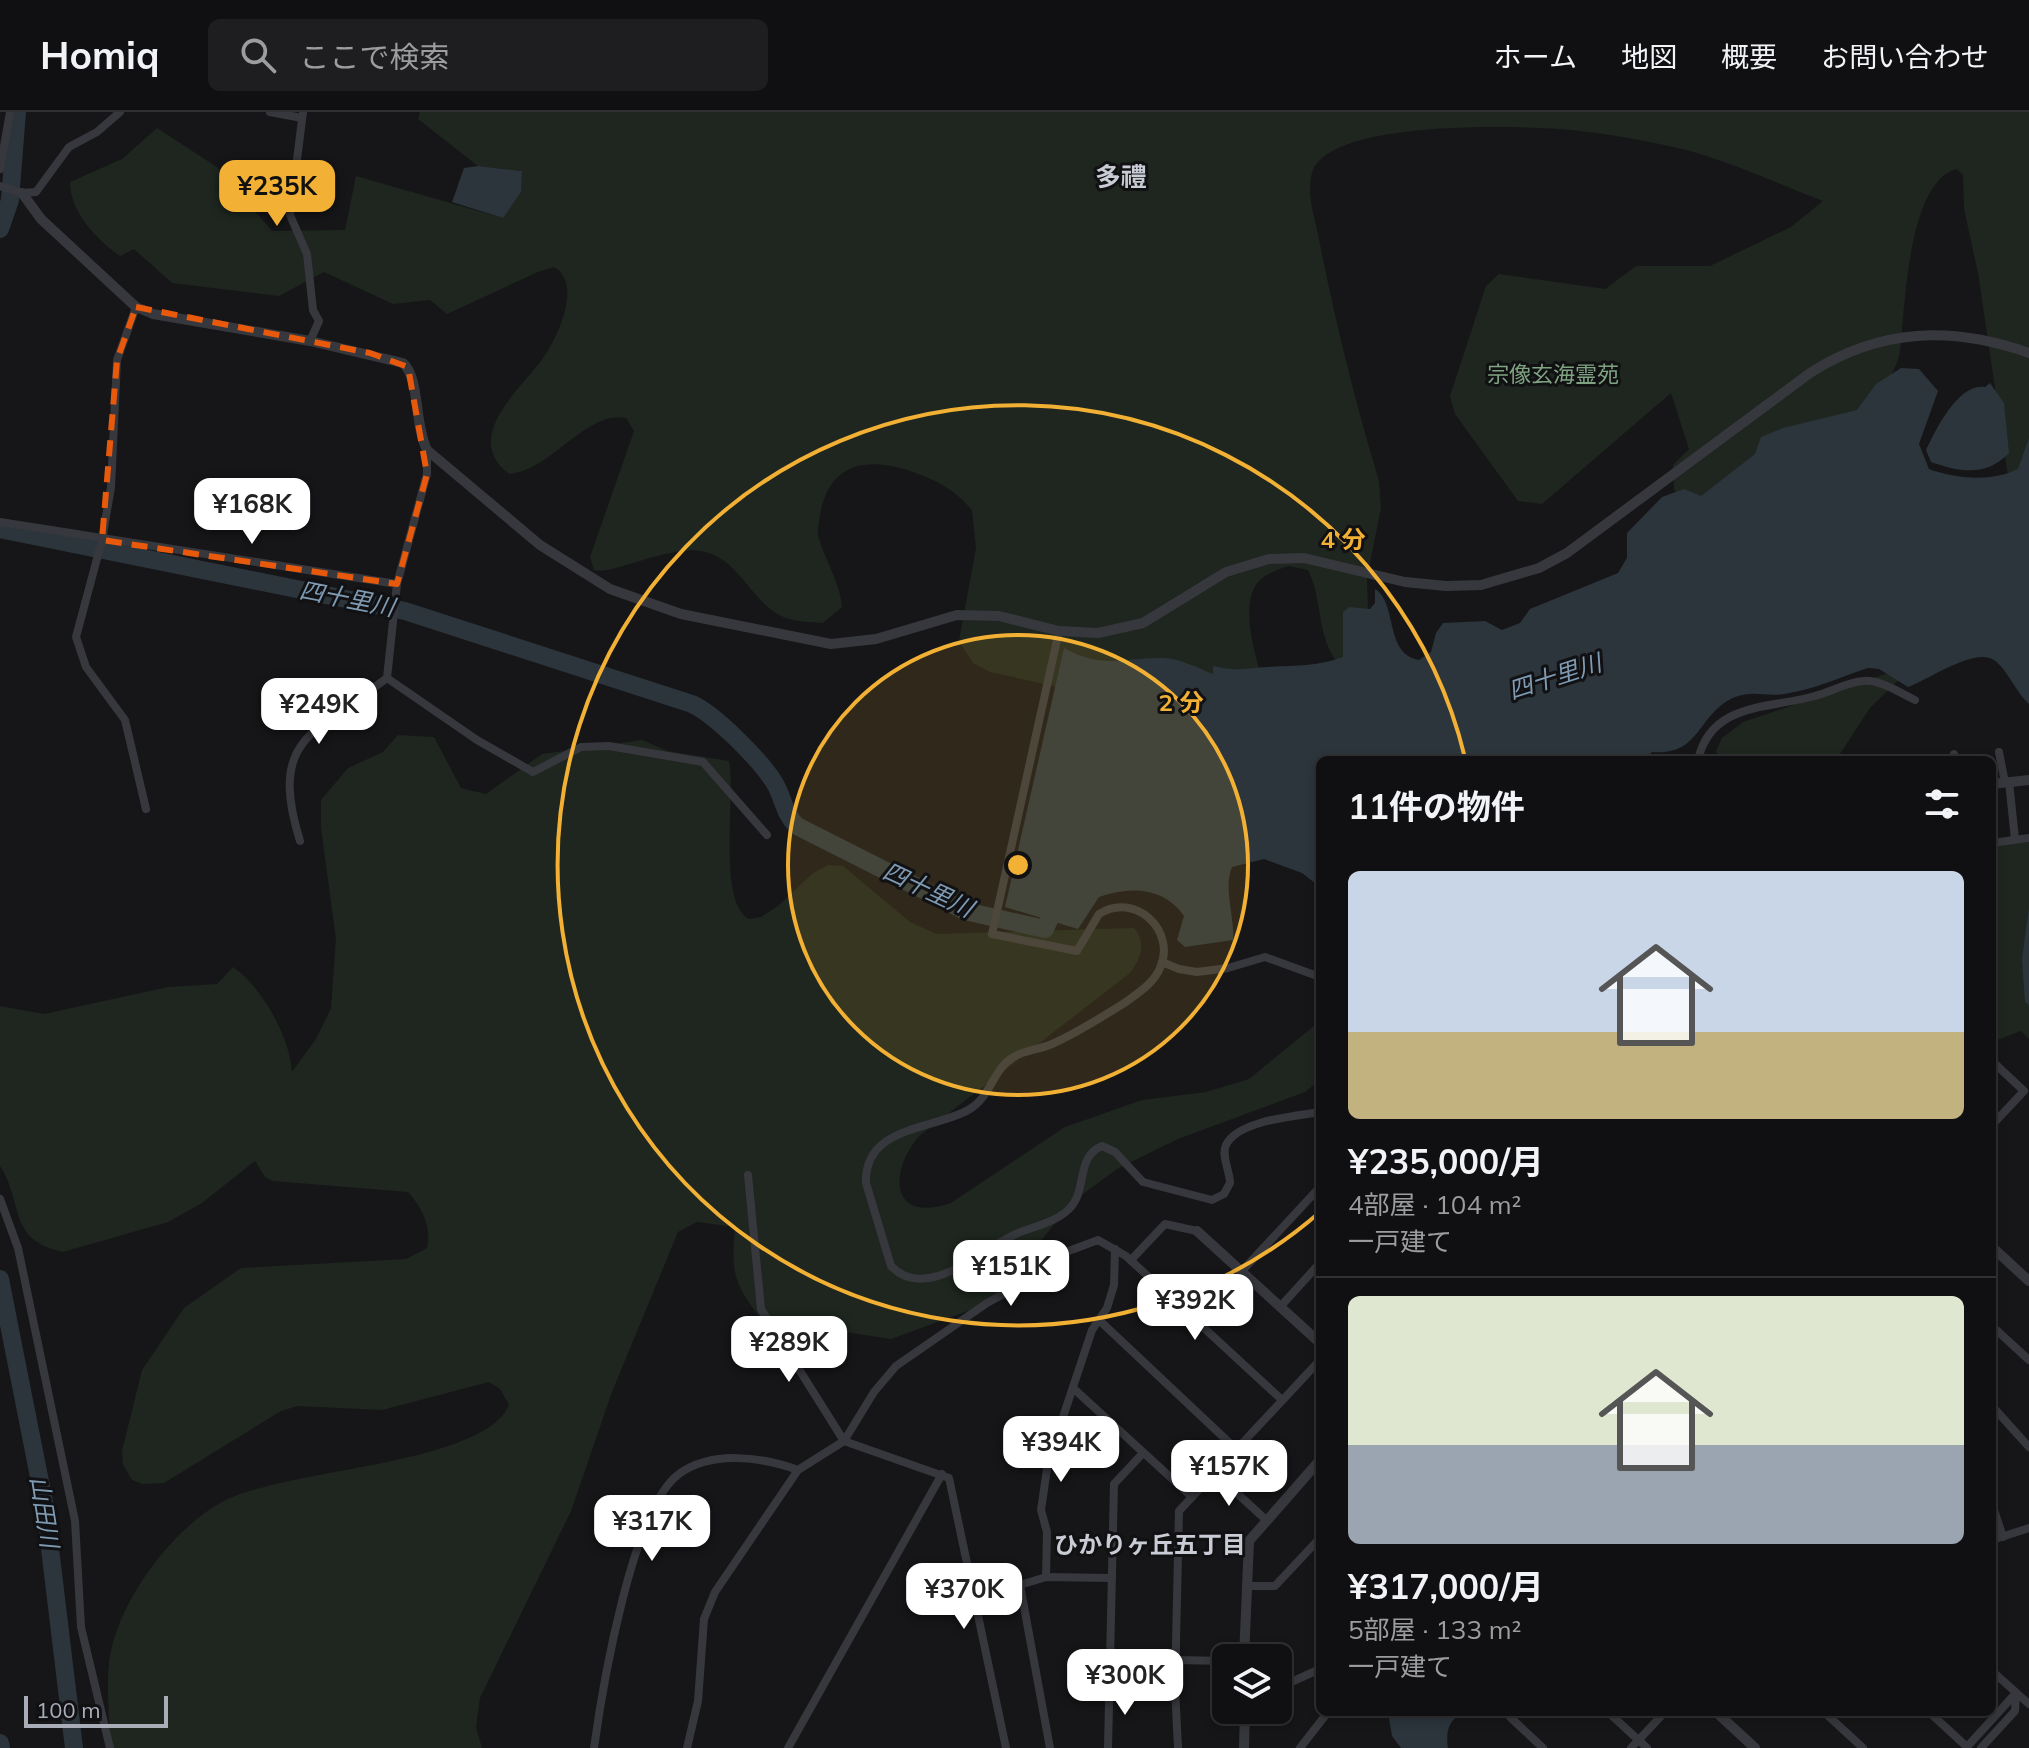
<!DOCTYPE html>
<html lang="ja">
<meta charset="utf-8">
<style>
body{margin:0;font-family:Mulish,"Noto Sans JP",sans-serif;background:#1e1e20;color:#f1f3f6;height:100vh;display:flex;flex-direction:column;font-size:30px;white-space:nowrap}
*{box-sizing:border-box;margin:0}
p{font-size:26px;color:#9c9d9f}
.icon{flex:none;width:44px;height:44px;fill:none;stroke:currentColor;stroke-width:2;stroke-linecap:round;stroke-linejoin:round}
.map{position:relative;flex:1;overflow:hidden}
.side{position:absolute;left:1316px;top:644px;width:680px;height:960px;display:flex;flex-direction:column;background:#101012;border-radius:12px;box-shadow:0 4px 12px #0003,0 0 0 2px #303032}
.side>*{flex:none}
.buttons{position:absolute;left:1212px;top:1532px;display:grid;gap:16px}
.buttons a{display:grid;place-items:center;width:80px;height:80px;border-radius:12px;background:#101012;box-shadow:0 4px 12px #0003,0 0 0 2px #303032;font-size:40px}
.scale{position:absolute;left:24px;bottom:20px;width:144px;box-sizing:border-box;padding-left:8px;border:4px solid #a8adb8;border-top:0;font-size:22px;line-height:28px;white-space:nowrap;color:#a8adb8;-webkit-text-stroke:6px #111113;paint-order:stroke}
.price{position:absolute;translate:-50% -68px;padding:0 18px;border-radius:16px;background:#fff;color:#222;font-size:26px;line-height:52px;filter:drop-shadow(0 2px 4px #0008)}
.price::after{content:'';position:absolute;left:50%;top:48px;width:24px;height:18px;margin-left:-12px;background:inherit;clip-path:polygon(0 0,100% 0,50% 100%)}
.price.active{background:#f2b134;color:#111}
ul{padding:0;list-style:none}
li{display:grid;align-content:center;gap:16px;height:424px;padding:0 32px}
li+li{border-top:2px solid #303032}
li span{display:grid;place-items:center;height:248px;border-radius:12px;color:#555}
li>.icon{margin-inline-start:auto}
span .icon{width:144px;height:144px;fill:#fffc;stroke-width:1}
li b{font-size:34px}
h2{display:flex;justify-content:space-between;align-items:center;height:96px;padding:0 32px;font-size:34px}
header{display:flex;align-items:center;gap:48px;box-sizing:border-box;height:112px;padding:0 40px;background:#101012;border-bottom:2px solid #303032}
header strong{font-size:38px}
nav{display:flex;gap:44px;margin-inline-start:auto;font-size:28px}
.search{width:560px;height:72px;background:#1e1e20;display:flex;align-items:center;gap:20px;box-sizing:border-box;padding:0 28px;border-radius:12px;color:#9c9d9f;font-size:30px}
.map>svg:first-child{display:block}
.green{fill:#1e261f}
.water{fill:#2c353c}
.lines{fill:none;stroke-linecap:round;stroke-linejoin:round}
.river{stroke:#2c353c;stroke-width:18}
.minor{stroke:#37383d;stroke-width:8}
.tertiary{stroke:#37383d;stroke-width:10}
.marked{fill:none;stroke:#e8590c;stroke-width:6;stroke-dasharray:16 10;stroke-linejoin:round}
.ring{fill:none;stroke:#f2b134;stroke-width:4}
.labels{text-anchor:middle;stroke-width:6;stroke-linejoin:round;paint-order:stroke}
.park-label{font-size:22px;fill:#7fa381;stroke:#111113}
.water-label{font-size:24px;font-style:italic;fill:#7f9bb3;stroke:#111113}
.neighbourhood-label{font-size:24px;font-weight:bold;fill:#c9ccd4;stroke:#111113}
.quarter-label{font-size:26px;font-weight:bold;fill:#c9ccd4;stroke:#111113}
.centre{fill:#f2b134;stroke:#111113;stroke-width:4}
.ring-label{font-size:24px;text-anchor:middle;font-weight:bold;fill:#f2b134;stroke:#111113;stroke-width:6;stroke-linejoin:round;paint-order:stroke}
</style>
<header>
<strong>Homiq</strong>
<div class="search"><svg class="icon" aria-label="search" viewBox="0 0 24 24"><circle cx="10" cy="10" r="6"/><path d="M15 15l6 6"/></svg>ここで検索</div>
<nav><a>ホーム</a><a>地図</a><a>概要</a><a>お問い合わせ</a></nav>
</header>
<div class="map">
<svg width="2029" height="1636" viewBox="0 0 2029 1636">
<rect width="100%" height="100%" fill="#161618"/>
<g class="green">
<path d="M 420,0 L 2029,0 L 2029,375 L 2008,364 L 1978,161 L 1964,97 L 1963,63 L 1957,57 C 1907,69 1905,199 1900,239 C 1898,253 1888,266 1886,279 C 1878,319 1874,360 1869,400 L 1678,385 L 1674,377 L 1673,353 L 1689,337 L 1671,281 L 1542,392 L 1518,389 L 1455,302 L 1450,284 L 1486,174 L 1499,162 L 1605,177 L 1636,154 L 1710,154 L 1791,115 L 1823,89 C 1778,72 1732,50 1686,38 C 1650,29 1609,22 1572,18 C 1525,14 1329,6 1312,61 C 1306,82 1315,106 1319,127 C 1335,209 1355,289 1379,369 L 1381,396 L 1367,466 L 1369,531 L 1337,550 C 1316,522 1323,488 1308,458 L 1288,454 C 1277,458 1262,463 1256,473 C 1236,503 1266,575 1275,608 L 1077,579 L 990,560 L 973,551 L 959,529 L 976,436 L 972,398 C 955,378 935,367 910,359 C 855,341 822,359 818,419 C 817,433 841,470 842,495 L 823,511 C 811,510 797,510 786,506 C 751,493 740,445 701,439 C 669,433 610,464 594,458 L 590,445 L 634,319 L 626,306 C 586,298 551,359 509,362 C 462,326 519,278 541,249 C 556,229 584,172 554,155 L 538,160 L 447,202 L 430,188 L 393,192 L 324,160 L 279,184 L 172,171 L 134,137 L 120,144 C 96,127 70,100 70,70 L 122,47 L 157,16 L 217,55 L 272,119 L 345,118 L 356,64 L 503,106 L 522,59 L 478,54 L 418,7 Z"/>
<path d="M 1915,552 L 1870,596 L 1836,648 L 1718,645 L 1716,639 L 1722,626 L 1743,610 Z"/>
<path d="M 398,623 L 434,625 L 461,676 L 486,682 L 542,642 L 642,628 L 668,639 L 729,649 C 736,684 717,790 749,807 L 761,805 L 778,794 L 813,761 L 828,753 L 843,754 L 910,810 L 936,822 L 1134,816 C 1147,832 1141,846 1130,861 L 918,1025 C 887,1064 893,1111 951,1091 L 1065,1015 L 1142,988 L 1206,980 L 1249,967 L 1320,909 L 1320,968 L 1305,980 L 1178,1027 L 1117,1057 L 1072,1090 L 992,1190 L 891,1227 L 761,1207 C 733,1170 731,1160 735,1115 L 697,1110 L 678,1120 L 612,1280 L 571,1399 L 480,1586 L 476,1615 L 482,1636 L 110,1636 C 110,1608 106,1578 109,1551 C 116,1488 182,1400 243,1381 C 311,1360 383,1356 451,1333 C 471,1326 500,1314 509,1293 L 500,1277 L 489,1270 L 382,1298 L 298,1294 L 281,1299 L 164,1371 L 143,1372 L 132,1368 L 123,1353 L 122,1339 L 142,1258 L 184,1196 L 241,1156 L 406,1147 L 427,1136 C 432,1115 422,1096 408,1080 L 273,1069 L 265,1065 L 255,1049 L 202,1091 L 168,1110 L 63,1140 C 7,1128 24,1091 0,1054 L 0,894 L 44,902 L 168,875 L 217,872 L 233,855 C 263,876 290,926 292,960 L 316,927 L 331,896 L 336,827 L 321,716 L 321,688 L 348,656 L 383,640 Z"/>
<path d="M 2029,730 L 2029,927 L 2021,919 L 1992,930 L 1992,735 Z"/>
</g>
<g class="water">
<path d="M 478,54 L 522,59 L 521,80 L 503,106 L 452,90 L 464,56 Z"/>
<path d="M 1901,256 L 1919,257 L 1938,279 L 1919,332 L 1929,357 C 1956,367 1992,370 2018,357 L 2029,326 L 2029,592 C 2015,579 2007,557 1994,548 C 1975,535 1928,568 1908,575 L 1879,557 L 1868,556 C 1840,565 1813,578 1784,582 C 1767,585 1753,578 1735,585 C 1696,602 1702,644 1652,640 L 1645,648 L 1320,648 L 1320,775 L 1302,761 L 1264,747 L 1232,755 C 1223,776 1235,805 1233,828 L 1185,835 L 1177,828 L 1184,804 C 1164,775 1130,774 1099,785 L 1078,817 L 1005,795 L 1064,536 C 1103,558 1124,545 1164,546 C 1181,547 1198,556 1213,562 L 1213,554 C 1238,560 1244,556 1269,555 C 1298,553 1314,555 1343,545 L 1343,500 L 1349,495 L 1370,497 L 1375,491 L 1375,477 C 1398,491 1384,542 1419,548 L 1431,540 L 1436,521 L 1443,511 L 1485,509 L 1502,518 L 1520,511 L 1530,497 L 1618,461 L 1627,446 L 1627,421 L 1662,385 L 1684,377 L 1701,384 L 1755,342 L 1761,325 L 1783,316 L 1857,298 L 1876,272 Z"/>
<path d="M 1990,271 L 2004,291 L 2009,341 C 1986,365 1960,360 1931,350 L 1926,338 C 1936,317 1959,270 1985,275 Z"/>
<path d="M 2029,795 L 2029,893 L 2025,890 L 2022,847 Z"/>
<path d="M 1388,1600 L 1465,1600 C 1448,1608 1446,1618 1448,1636 L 1401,1636 L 1392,1624 Z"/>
</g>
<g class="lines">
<g class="river">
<path d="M 0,117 L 10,88 L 17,0"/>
<path d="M 0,417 L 405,499 L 692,592 C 716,603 760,648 774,670 C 784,686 783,701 797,714 L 965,799 L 1045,817 L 1058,788"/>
<path d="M 0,1167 L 45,1395 L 74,1636"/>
<path d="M 0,1631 L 1,1636"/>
</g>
<g class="minor">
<path d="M 270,0 L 302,6"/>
<path d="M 303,0 L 290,103 L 307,142 L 313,198 L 319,209 L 310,229"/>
<path d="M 0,57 L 10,0"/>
<path d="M 0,74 L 22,81 L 36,80 L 69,35 L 97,20 L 120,0"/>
<path d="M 136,195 L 117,248 L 111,375 L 102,428 L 76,525 L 86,555 L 125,608 L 146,697"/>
<path d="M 0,410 L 397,472"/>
<path d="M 1059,519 L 992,822 L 1077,839 L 1099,802 C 1135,779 1177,819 1160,856 C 1154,871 1138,881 1126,890 C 1102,905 1077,921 1052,932 C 1039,938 1024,938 1012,946 C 993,958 991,984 970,997 C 935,1018 864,1013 866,1071 L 891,1154 C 926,1191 981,1138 1014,1123 C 1032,1114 1054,1112 1069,1097 C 1088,1079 1075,1045 1102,1034 L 1115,1040 L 1143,1070 L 1212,1088 L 1224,1082 L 1230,1071 C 1230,1060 1221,1043 1226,1033 C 1238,1008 1297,1004 1320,1000"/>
<path d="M 387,566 L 477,628 L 533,660 L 581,635 L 609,634 L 703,650 L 767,723"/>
<path d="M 1999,640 L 2005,671"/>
<path d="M 1954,642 L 1956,648"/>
<path d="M 1698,648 C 1711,590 1769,597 1815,584 C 1831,580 1847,570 1863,569 C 1880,567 1900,581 1915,588"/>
<path d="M 2009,670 L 2015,727"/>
<path d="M 300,729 C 268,626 314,621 387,566 L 397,472 L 427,362 L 427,338"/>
<path d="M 1992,731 L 2029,726"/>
<path d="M 1162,850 L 1179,857 L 1197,860 L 1228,856 L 1265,845 L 1320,865"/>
<path d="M 1320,890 L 1320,919"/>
<path d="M 1992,949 L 2024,979 L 1992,1013"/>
<path d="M 748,1063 L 761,1197 L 844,1329 L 949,1366 L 1006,1636"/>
<path d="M 0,1087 L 18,1136 L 75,1409 L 81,1515 L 110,1636"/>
<path d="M 1131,1148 L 1165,1112 L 1197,1119"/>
<path d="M 1241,1160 L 1320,1075"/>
<path d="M 1280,1195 L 1320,1151"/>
<path d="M 1099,1208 L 1236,1337"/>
<path d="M 1992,1214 L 2029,1248"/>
<path d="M 1073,1276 L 1192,1385"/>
<path d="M 1992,1294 L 2029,1335"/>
<path d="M 1215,1361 L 1265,1407"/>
<path d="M 1992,1392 L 2003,1425"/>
<path d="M 1992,1428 L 2029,1416"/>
<path d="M 1046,1465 L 1047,1420 L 1041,1398 L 1048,1350 L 1092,1218 L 1107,1196 L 1114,1173 L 1115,1137"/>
<path d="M 1246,1474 L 1275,1474 L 1320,1426"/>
<path d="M 1176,1548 L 1226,1549"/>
<path d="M 1992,1559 L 2029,1592"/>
<path d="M 1109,1574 L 1175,1575"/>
<path d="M 1278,1576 L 1320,1557"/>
<path d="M 1515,1600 L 1510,1605 L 1543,1636"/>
<path d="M 1608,1600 L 1647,1636"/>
<path d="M 1824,1600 L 1863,1636"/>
<path d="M 1929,1600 L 1967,1635"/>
<path d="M 594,1636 C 602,1578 632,1396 679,1362 C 712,1338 762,1345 798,1358"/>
<path d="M 687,1636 L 698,1589 L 704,1507 L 715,1480 L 798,1358 L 844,1329 L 874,1280 L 896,1254 L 987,1191 L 1022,1172 L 1058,1143 L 1098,1128 L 1126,1144 L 1282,1288"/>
<path d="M 788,1636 L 942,1362"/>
<path d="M 1050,1636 L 1020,1473 L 1046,1465 L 1112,1466"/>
<path d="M 1108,1636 L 1114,1372 L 1143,1341"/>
<path d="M 1178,1636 L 1175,1575 L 1179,1399 L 1320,1248"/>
<path d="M 1300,1636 L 1328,1600"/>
<path d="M 1631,1636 L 1665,1600"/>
<path d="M 1966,1636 L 2016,1581"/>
<path d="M 1981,1636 L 2015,1599 L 2016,1582"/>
</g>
<g class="tertiary">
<path d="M 22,81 L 41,107 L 136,195 L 153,202 L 310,229 L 403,251 C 420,266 414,312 427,338 L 540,433 L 610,477 L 681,502 L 831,532 L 876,527 L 957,503 L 999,504 L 1059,519 L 1098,521 L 1143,511 L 1226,460 L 1269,447 L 1304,446 L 1405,470 L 1446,474 L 1481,473 L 1539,456 L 1567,441 L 1810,261 C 1880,216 1952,214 2029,241"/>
<path d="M 1992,672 L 2029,668"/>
<path d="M 1197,1119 L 1320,1231"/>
<path d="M 1992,1135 L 2029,1169"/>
<path d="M 1244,1546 L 1249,1429 L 1320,1348"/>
<path d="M 1716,1600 L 1755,1636"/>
<path d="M 1244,1636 L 1245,1598"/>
</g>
</g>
<path class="marked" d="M 136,195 L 370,241 L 408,255 L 427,362 L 397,472 L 102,428 L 117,248 Z"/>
<circle cx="1018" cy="753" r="230" fill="#f2b134" fill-opacity=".12"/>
<g class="ring">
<circle cx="1018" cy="753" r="230"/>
<path d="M1320 1100A460 460 0 1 1 1465 646"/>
</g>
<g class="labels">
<g class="park-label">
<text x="1553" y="270">宗像玄海霊苑</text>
</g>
<g class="water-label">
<text transform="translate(347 487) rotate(11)" y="8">四十里川</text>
<text transform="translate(1555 565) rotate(-18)" y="8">四十里川</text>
<text transform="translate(928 778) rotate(25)" y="8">四十里川</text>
<text transform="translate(44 1400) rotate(81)" y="8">山田川</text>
</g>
<g class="neighbourhood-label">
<text x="1150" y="1441">ひかりヶ丘五丁目</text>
</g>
<g class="quarter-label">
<text x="1121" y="74">多禮</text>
</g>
</g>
<circle cx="1018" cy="753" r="12" class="centre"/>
<g class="ring-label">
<text x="1343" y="436">4 分</text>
<text x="1181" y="599">2 分</text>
</g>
</svg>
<div class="buttons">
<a><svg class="icon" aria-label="layers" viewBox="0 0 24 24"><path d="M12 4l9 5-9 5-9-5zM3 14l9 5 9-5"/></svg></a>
</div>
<div class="scale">100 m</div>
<b class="price active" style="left:277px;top:116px">¥235K</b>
<b class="price" style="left:252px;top:434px">¥168K</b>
<b class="price" style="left:319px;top:634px">¥249K</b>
<b class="price" style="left:1011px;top:1196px">¥151K</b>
<b class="price" style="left:1195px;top:1230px">¥392K</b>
<b class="price" style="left:789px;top:1272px">¥289K</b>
<b class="price" style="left:1061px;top:1372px">¥394K</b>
<b class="price" style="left:1229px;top:1396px">¥157K</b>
<b class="price" style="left:652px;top:1451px">¥317K</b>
<b class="price" style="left:964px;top:1519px">¥370K</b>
<b class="price" style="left:1125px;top:1605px">¥300K</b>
<section class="side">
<h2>11件の物件<svg class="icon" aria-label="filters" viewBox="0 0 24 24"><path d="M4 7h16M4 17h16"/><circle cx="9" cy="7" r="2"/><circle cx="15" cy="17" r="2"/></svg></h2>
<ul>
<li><span style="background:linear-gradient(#c9d6e8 65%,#c2b280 0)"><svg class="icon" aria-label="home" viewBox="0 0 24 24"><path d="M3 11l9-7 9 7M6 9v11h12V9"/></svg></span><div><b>¥235,000/月</b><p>4部屋 · 104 m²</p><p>一戸建て</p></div></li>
<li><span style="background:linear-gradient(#dfe7d0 60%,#9aa5b1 0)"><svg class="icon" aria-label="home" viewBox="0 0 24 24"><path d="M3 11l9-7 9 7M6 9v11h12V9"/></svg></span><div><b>¥317,000/月</b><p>5部屋 · 133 m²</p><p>一戸建て</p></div></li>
</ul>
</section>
</div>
